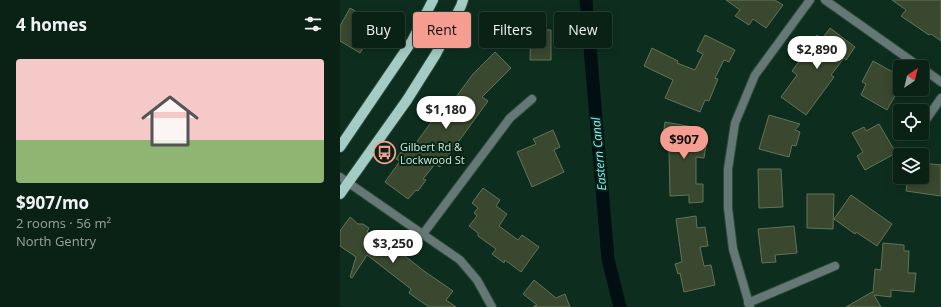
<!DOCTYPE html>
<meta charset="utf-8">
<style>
body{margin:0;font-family:"Open Sans",sans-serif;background:#132a1f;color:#f1f3f6;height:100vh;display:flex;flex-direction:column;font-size:15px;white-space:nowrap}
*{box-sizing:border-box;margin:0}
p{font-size:13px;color:#99a4a1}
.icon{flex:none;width:22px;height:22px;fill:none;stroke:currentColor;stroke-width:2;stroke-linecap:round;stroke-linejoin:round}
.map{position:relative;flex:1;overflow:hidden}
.side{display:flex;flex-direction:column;background:#0a2216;width:340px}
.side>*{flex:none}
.guide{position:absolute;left:12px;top:12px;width:380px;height:36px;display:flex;gap:8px}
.needle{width:26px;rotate:35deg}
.controls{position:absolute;left:553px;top:60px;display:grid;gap:8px}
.controls a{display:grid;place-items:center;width:36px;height:36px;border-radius:4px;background:#0a2216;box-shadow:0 2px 10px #0003,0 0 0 1px #2a3f35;font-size:20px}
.price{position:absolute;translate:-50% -34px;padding:0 9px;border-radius:14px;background:#fff;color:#222;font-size:13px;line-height:26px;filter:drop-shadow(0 1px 2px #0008)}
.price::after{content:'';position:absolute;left:50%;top:24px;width:12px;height:9px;margin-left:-6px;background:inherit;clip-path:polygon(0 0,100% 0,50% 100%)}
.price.current{background:#f59d90;color:#111}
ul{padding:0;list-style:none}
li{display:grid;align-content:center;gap:8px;height:212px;padding:0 16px}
li span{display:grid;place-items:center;height:124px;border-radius:4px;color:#555}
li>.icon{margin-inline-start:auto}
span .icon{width:72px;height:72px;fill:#fffc;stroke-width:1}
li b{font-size:17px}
h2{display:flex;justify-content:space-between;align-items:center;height:48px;padding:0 16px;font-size:17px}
.pill{padding:0 14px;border-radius:4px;background:#0a2216;box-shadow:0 2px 10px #0003,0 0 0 1px #2a3f35;font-size:14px;line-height:36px}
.pill.current{background:#f59d90;color:#111}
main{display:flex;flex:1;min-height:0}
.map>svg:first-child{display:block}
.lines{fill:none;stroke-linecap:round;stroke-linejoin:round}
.canal{stroke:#010f13;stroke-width:13}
.building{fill:#39482e;stroke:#627457}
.street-casing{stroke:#2d4c3d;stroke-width:10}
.primary-casing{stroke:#2d4c3d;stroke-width:12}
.street{stroke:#667875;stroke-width:8}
.primary{stroke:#a5cbc5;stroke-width:10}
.labels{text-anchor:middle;stroke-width:4;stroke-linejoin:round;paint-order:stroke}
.poi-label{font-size:11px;fill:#d7e9df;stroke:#032415;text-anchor:start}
.water-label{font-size:12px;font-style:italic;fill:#8fecfe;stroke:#032415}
</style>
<main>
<section class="side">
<h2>4 homes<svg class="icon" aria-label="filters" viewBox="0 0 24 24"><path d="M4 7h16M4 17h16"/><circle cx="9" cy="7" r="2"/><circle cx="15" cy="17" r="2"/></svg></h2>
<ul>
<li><span style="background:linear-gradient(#f6c9c9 65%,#8fb573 0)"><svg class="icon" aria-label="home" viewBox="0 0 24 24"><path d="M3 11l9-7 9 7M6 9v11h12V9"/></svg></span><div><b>$907/mo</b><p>2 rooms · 56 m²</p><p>North Gentry</p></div></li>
</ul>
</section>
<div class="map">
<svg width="601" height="307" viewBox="0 0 601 307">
<rect width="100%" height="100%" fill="#0d2e1e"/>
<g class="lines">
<path class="canal" d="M 246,0 L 268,259 L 280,307"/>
</g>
<g class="building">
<path d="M 386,0 L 435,0 L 443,5 L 426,28 L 413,19 L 409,25 L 395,16 L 400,10 Z"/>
<path d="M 552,0 L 601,0 L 601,41 L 591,34 L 589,35 L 561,16 L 566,10 Z"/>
<path d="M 10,8 L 37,24 L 20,53 L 0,41 L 0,26 Z"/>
<path d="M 490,28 L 515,47 L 506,60 L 504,58 L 491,75 L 494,77 L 466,115 L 441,97 L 457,75 L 452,71 L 469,48 L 468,47 L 477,35 L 482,39 Z"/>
<path d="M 191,30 L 211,30 L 211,60 L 190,60 Z"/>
<path d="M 365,35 L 395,50 L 389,62 L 384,60 L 375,78 L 378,79 L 369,101 L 365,100 L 360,112 L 325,98 L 333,80 L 304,66 L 312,48 L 338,61 L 337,63 L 355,70 L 363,54 L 357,51 Z"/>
<path d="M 155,52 L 171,68 L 142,97 L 148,101 L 100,167 L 95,164 L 83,179 L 86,180 L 78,191 L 76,190 L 68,199 L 45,182 L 60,161 L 56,159 L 64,148 L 70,151 L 95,117 L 99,120 L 133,74 Z"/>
<path d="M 533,61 L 560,76 L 560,87 L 547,110 L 521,95 L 526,84 L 522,82 Z"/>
<path d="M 429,115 L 460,124 L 455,130 L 460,132 L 456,146 L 452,145 L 449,157 L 419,149 Z"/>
<path d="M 325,122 L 364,129 L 362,144 L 366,145 L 364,158 L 356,157 L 356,184 L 363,184 L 363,202 L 349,203 L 349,195 L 330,196 L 329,150 L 330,145 L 322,144 Z"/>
<path d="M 539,124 L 556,153 L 525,170 L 517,156 L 523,152 L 512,133 L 524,127 L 526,131 Z"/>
<path d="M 213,130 L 220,147 L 214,150 L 224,172 L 192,187 L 177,152 L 196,144 L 193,139 Z"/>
<path d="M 582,163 L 601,165 L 601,196 L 566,191 L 568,177 L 582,177 Z"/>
<path d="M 418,169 L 441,169 L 443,207 L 419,208 Z"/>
<path d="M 143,188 L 160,200 L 156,206 L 167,214 L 159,226 L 178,240 L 182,235 L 199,247 L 181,272 L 165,260 L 164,263 L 152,254 L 156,249 L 138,236 L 138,233 L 129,226 L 137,216 L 134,213 L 138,208 L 132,203 Z"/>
<path d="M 467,194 L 494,194 L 493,229 L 467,228 Z"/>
<path d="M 511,195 L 552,224 L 537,246 L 516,232 L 515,234 L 494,219 Z"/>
<path d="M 356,216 L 357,228 L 365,227 L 368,246 L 360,247 L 364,266 L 371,265 L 375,285 L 344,292 L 340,273 L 338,274 L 335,264 L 342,262 L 336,219 Z"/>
<path d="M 10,217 L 18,224 L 23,224 L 29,228 L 27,232 L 44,243 L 46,240 L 56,248 L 56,249 L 84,271 L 113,291 L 106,300 L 116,307 L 89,307 L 69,293 L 71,289 L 27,255 L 12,278 L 10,277 L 16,257 L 0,246 L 0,231 Z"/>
<path d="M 454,226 L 457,253 L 435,255 L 436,262 L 422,263 L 418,229 Z"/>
<path d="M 543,243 L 564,245 L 564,251 L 569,251 L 568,273 L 576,273 L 574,292 L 551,290 L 551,297 L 534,295 L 541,307 L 506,307 L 532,292 L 533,293 L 535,269 L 541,270 Z"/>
<path d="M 194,280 L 216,298 L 225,294 L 230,307 L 194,307 L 194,306 L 197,305 L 183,294 Z"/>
</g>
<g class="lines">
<defs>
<g id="street">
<path d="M 485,0 L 580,67"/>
<path d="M 582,68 L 601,82"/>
<path d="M 586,120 L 601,98"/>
<path d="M 0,177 L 120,260 L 137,280 L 152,307"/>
<path d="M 83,234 L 170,118 L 192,99"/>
<path d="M 408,303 L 495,266"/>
<path d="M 410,307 L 393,249 L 388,208 L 388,169 L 395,123 L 415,75 L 470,0"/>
</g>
<g id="primary">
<path d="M 0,147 L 72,41 L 93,0"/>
<path d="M 0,194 L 67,100 L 96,54 L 121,6 L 123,0"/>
</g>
</defs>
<use href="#street" class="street-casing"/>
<use href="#primary" class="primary-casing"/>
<use href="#street" class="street"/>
<use href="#primary" class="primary"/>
</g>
<defs>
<symbol id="bus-ring" viewBox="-11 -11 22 22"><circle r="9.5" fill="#032415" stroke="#f59d90" stroke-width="1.5"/><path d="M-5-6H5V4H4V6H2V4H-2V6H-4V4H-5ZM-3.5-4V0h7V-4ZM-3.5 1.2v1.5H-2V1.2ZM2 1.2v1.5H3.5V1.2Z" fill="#f59d90"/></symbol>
</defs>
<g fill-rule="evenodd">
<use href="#bus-ring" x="32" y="140" width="25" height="25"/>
</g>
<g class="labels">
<g class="poi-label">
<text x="60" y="151">Gilbert Rd &amp;<tspan x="60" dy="13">Lockwood St</tspan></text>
</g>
<g class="water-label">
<text transform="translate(259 154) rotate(-95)" y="4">Eastern Canal</text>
</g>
</g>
</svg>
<div class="controls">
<a><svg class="needle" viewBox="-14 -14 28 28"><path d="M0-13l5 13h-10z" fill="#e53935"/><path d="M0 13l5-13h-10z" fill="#99a4a1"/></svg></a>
<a><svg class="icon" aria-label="locate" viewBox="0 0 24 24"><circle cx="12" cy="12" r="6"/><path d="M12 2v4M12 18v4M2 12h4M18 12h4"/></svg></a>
<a><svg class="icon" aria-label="layers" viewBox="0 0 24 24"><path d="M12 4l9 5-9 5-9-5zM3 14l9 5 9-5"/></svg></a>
</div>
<b class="price" style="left:477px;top:70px">$2,890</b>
<b class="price" style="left:106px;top:130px">$1,180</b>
<b class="price current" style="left:344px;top:160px">$907</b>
<b class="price" style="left:53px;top:264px">$3,250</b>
<div class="guide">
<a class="pill">Buy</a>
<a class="pill current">Rent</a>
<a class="pill">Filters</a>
<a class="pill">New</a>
</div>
</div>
</main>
